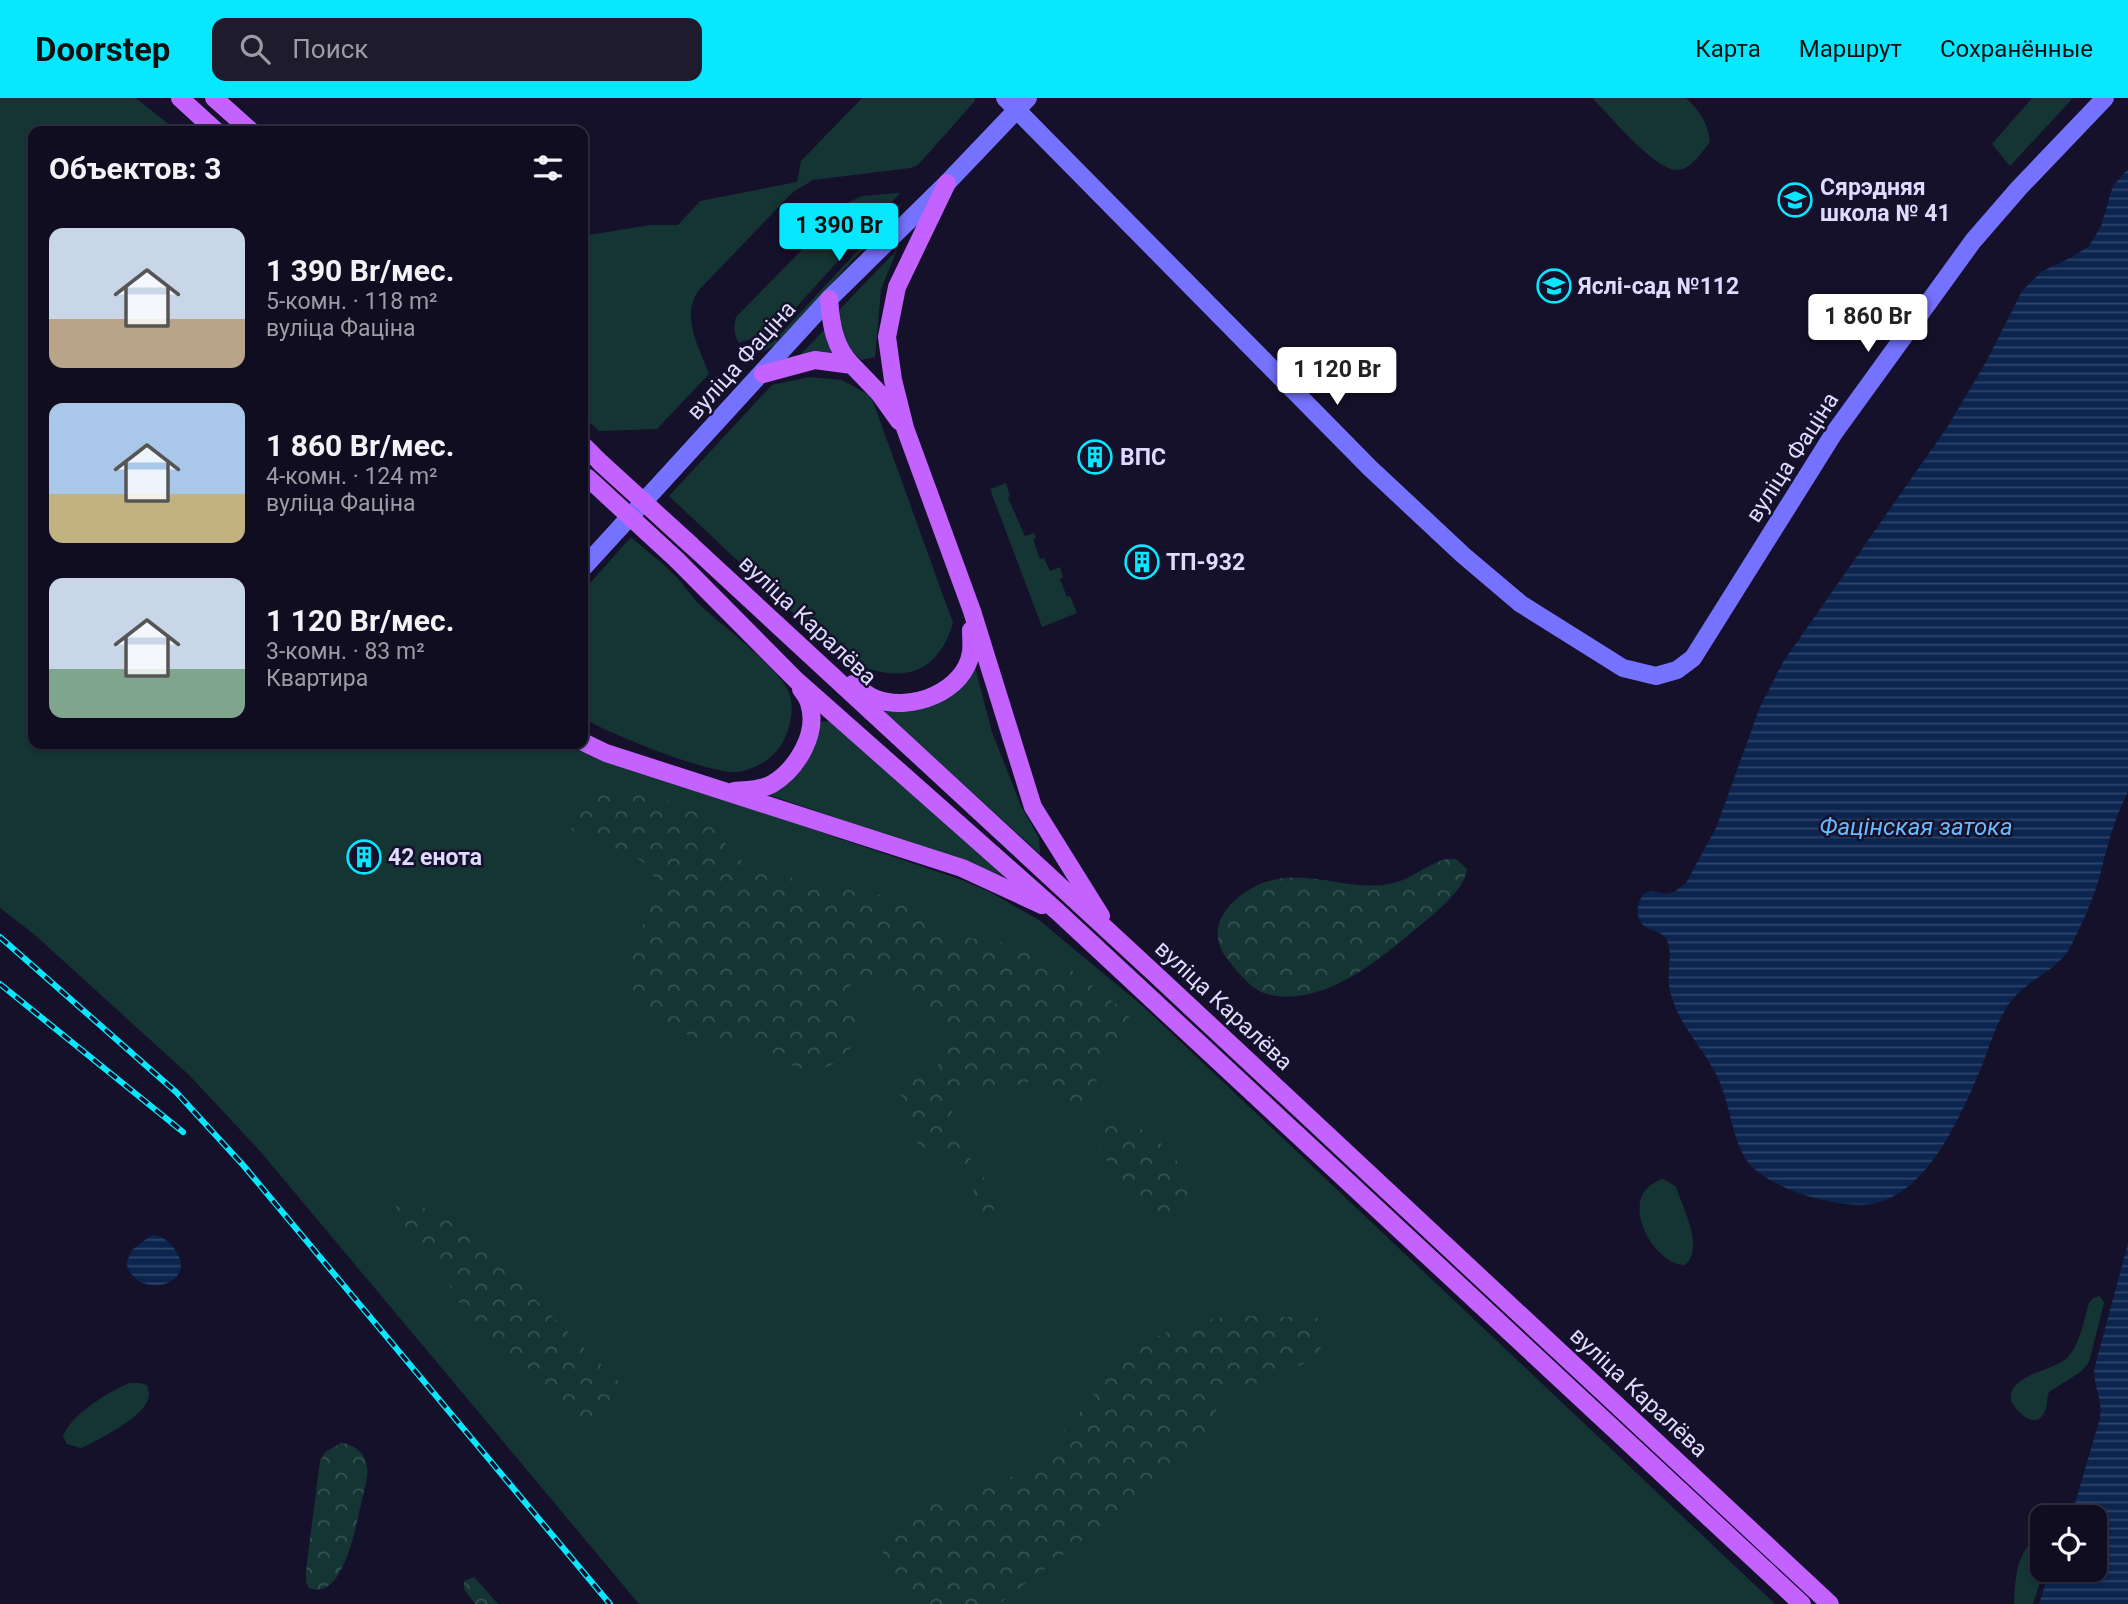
<!DOCTYPE html>
<html lang="ru">
<meta charset="utf-8">
<style>
body{margin:0;font-family:Roboto,sans-serif;background:#1e1b2d;color:#f1f3f6;height:100vh;display:flex;flex-direction:column;font-size:26px;white-space:nowrap}
*{box-sizing:border-box;margin:0}
p{font-size:23px;color:#9c9ca5}
.icon{flex:none;width:38px;height:38px;fill:none;stroke:currentColor;stroke-width:2;stroke-linecap:round;stroke-linejoin:round}
.map{position:relative;flex:1;overflow:hidden}
.details{position:absolute;left:28px;top:28px;width:560px;height:623px;display:flex;flex-direction:column;background:#100d20;border-radius:14px;box-shadow:0 2px 5px #0004,0 0 0 2px #302d3e}
.details>*{flex:none}
.controls{position:absolute;left:2030px;top:1407px;display:grid;gap:14px}
.controls a{display:grid;place-items:center;width:77px;height:77px;border-radius:14px;background:#100d20;box-shadow:0 2px 5px #0004,0 0 0 2px #302d3e;font-size:35px}
.price{position:absolute;translate:-50% -60px;padding:0 16px;border-radius:7px;background:#fff;color:#222;font-size:23px;line-height:46px;filter:drop-shadow(0 2px 4px #0008)}
.price::after{content:'';position:absolute;left:50%;top:42px;width:21px;height:16px;margin-left:-10px;background:inherit;clip-path:polygon(0 0,100% 0,50% 100%)}
.price.current{background:#07e8ff;color:#111}
ul{padding:0;list-style:none}
li{display:flex;align-items:center;gap:21px;height:175px;padding:0 21px}
li span{display:grid;place-items:center;flex:none;width:196px;height:140px;border-radius:14px;color:#555}
li>.icon{margin-inline-start:auto}
span .icon{width:84px;height:84px;fill:#fffc;stroke-width:1}
li b{font-size:30px}
h2{display:flex;justify-content:space-between;align-items:center;height:84px;padding:0 21px;font-size:30px}
header{display:flex;align-items:center;gap:42px;box-sizing:border-box;height:98px;padding:0 35px;background:#07e8ff;color:#111}
header strong{font-size:33px}
nav{display:flex;gap:38px;margin-inline-start:auto;font-size:24px}
.search{width:490px;height:63px;background:#1e1b2d;display:flex;align-items:center;gap:18px;box-sizing:border-box;padding:0 24px;border-radius:14px;color:#9c9ca5;font-size:26px}
.map>svg:first-child{display:block}
.green{fill:#143534}
.forest{fill:url(#forest-crowns)}
.water{fill:url(#water-rules)}
.lines{fill:none;stroke-linecap:round;stroke-linejoin:round}
.secondary{stroke:#7572ff;stroke-width:18}
.primary{stroke:#c362ff;stroke-width:18}
.rail-casing{stroke:#07e8ff;stroke-width:6}
.rail{stroke:#15112b;stroke-width:3.5;stroke-dasharray:10;stroke-linecap:butt}
.primary-bridge{stroke:#c362ff;stroke-width:18}
.labels{text-anchor:middle;stroke-width:5;stroke-linejoin:round;paint-order:stroke}
.poi-label{font-size:23px;font-weight:bold;fill:#dfdbff;stroke:#15112b;text-anchor:start}
.street-label{font-size:23px;fill:#dfdbff;stroke:#15112b}
.water-label{font-size:24px;font-style:italic;fill:#69bbff;stroke:#15112b}
</style>
<header>
<strong>Doorstep</strong>
<div class="search"><svg class="icon" aria-label="search" viewBox="0 0 24 24"><circle cx="10" cy="10" r="6"/><path d="M15 15l6 6"/></svg>Поиск</div>
<nav><a>Карта</a><a>Маршрут</a><a>Сохранённые</a></nav>
</header>
<div class="map">
<svg width="2128" height="1506" viewBox="0 0 2128 1506">
<defs>
<pattern id="forest-crowns" width="20" height="18" patternUnits="userSpaceOnUse" patternTransform="scale(1.75)"><rect width="20" height="18" fill="#143534"/><path d="M2 6a3 3 0 1 1 6 0M12 15a3 3 0 1 1 6 0" fill="none" stroke="#365252"/></pattern>
<pattern id="water-rules" width="6" height="5" patternUnits="userSpaceOnUse" patternTransform="scale(1.75)"><rect width="6" height="5" fill="#0c254f"/><path d="M0 2.5h6" fill="none" stroke="#2f4469"/></pattern>
</defs>
<rect width="100%" height="100%" fill="#15112b"/>
<g class="green">
<path d="M 0,0 L 136,0 L 177,33 L 33,33 L 33,646 L 568,646 L 605,661 L 962,782 L 988,793 L 1039,822 L 1145,910 L 1775,1506 L 639,1506 L 260,1053 L 190,978 L 35,837 L 0,810 Z"/>
<path d="M 862,0 L 975,0 L 975,3 L 918,67 L 910,70 L 813,82 L 793,94 L 699,192 C 680,218 699,249 709,276 L 657,331 L 599,333 L 583,318 L 583,138 L 650,127 L 678,127 L 700,103 L 797,84 L 801,63 Z"/>
<path d="M 1592,0 L 1686,0 C 1700,13 1708,25 1710,44 C 1702,54 1691,72 1677,72 C 1653,71 1610,17 1592,0 Z"/>
<path d="M 2032,0 L 2073,0 L 2010,68 L 1992,46 Z"/>
<path d="M 900,95 L 770,238 L 743,243 L 739,245 C 734,236 733,229 736,219 L 849,104 L 862,98 Z"/>
<path d="M 904,103 L 887,125 L 776,246 C 768,252 762,255 752,255 L 745,249 L 772,245 Z"/>
<path d="M 897,152 L 881,191 L 875,259 L 861,262 C 845,247 839,233 840,211 Z"/>
<path d="M 826,230 L 838,258 L 797,260 Z"/>
<path d="M 809,279 L 842,282 L 871,298 L 953,525 C 935,587 886,585 838,556 C 820,546 802,523 786,508 C 747,471 708,435 669,398 L 772,287 Z"/>
<path d="M 1006,385 L 1010,398 L 1008,400 L 1025,438 L 1034,435 L 1036,440 L 1033,441 L 1040,461 L 1044,460 L 1050,473 L 1060,469 L 1063,479 L 1060,481 L 1067,499 L 1070,498 L 1077,515 L 1042,529 L 990,391 Z"/>
<path d="M 631,439 C 644,451 659,461 671,474 C 682,483 689,496 699,506 C 721,527 780,570 789,595 C 795,610 790,629 784,642 C 776,659 757,671 738,674 C 711,677 607,635 583,620 L 583,493 Z"/>
<path d="M 974,565 L 992,634 L 1021,708 L 1039,740 L 1040,756 L 884,614 C 911,612 941,611 961,589 C 967,583 970,572 974,565 Z"/>
<path d="M 833,623 L 1004,778 L 764,695 L 819,624 Z"/>
<path d="M 1662,1081 L 1669,1084 L 1676,1089 C 1683,1110 1705,1151 1685,1167 C 1658,1167 1628,1119 1644,1094 C 1648,1088 1655,1084 1662,1081 Z"/>
<path d="M 2100,1198 L 2104,1205 L 2089,1264 L 2082,1273 L 2049,1294 C 2046,1301 2048,1311 2043,1317 C 2033,1331 2016,1313 2011,1303 C 2007,1275 2055,1274 2069,1258 C 2080,1244 2084,1222 2089,1205 L 2093,1200 Z"/>
<path d="M 130,1285 L 140,1285 L 147,1287 C 149,1293 150,1298 147,1304 C 140,1320 98,1343 81,1350 L 67,1346 L 63,1339 C 69,1318 109,1293 130,1285 Z"/>
<path d="M 2042,1432 L 2044,1472 L 2033,1506 L 2014,1506 C 2016,1473 2016,1457 2042,1432 Z"/>
</g>
<g class="forest">
<path d="M 616,689 L 681,706 L 700,716 L 739,761 L 752,771 L 796,781 L 859,789 L 911,809 L 951,834 L 968,840 L 1020,847 L 1045,857 L 1068,869 L 1127,915 L 1135,929 L 1131,943 C 1121,948 1109,947 1101,956 C 1085,974 1114,1005 1079,1018 C 1052,1018 1065,995 1050,986 C 1046,983 1038,982 1034,983 C 1019,984 1007,993 992,994 C 985,994 977,992 970,994 C 962,997 955,1004 952,1013 C 942,1051 1020,1094 986,1122 L 977,1121 C 973,1111 978,1100 972,1090 C 966,1078 955,1063 943,1057 C 931,1051 919,1051 912,1038 C 906,1028 910,1016 906,1006 C 902,997 895,992 893,982 L 897,977 C 908,975 919,982 929,977 C 937,972 941,963 942,954 C 952,896 854,867 846,893 C 849,902 857,907 859,916 C 863,927 859,938 853,947 C 837,970 816,978 789,966 C 779,961 771,954 761,950 C 745,944 729,948 713,945 C 687,941 658,920 640,903 C 600,864 687,789 640,762 L 576,736 C 558,719 572,699 592,692 C 600,689 608,690 616,689 Z"/>
<path d="M 1447,761 L 1456,761 L 1467,771 C 1465,792 1433,817 1417,830 C 1386,856 1349,887 1309,896 C 1297,899 1279,900 1267,896 C 1255,893 1246,883 1238,874 C 1232,867 1223,857 1220,848 C 1209,819 1239,794 1263,785 C 1304,769 1348,794 1389,786 C 1410,783 1426,766 1447,761 Z"/>
<path d="M 1108,1021 C 1130,1021 1153,1037 1168,1052 C 1182,1066 1203,1107 1173,1114 C 1163,1117 1151,1112 1142,1107 C 1129,1098 1091,1046 1096,1031 C 1098,1026 1103,1023 1108,1021 Z"/>
<path d="M 406,1105 L 431,1112 L 460,1128 L 616,1281 C 643,1316 579,1328 558,1313 C 533,1296 517,1268 497,1245 C 487,1233 474,1223 464,1211 C 457,1203 454,1192 447,1184 C 442,1178 436,1174 431,1169 C 419,1157 403,1132 395,1117 L 396,1109 Z"/>
<path d="M 1241,1217 L 1275,1220 L 1312,1217 L 1321,1223 L 1326,1236 L 1322,1248 L 1312,1260 L 1293,1272 L 1232,1294 L 1221,1304 L 1200,1343 L 1185,1364 L 1166,1383 L 1065,1455 L 999,1506 L 922,1506 C 907,1487 875,1477 884,1449 C 901,1398 979,1399 1019,1375 C 1036,1364 1049,1349 1062,1335 C 1086,1309 1106,1278 1133,1255 C 1163,1228 1203,1222 1241,1217 Z"/>
<path d="M 341,1345 C 353,1346 365,1354 367,1368 C 369,1380 363,1395 361,1406 C 356,1428 343,1504 309,1490 L 306,1484 L 306,1472 L 320,1363 L 325,1354 Z"/>
<path d="M 474,1479 L 498,1506 L 475,1506 L 464,1491 L 464,1483 Z"/>
</g>
<g class="water">
<path d="M 2128,71 L 2128,694 C 2115,719 2109,742 2102,769 C 2096,796 2083,823 2071,848 C 2056,876 2024,881 2007,909 C 1993,931 1987,958 1976,982 C 1957,1026 1926,1093 1876,1105 C 1842,1113 1764,1091 1745,1060 C 1731,1035 1730,1006 1718,980 C 1704,951 1680,928 1671,897 C 1665,879 1673,859 1668,845 C 1664,832 1653,835 1644,828 C 1634,819 1637,803 1645,795 L 1652,793 L 1666,796 L 1674,794 L 1686,785 L 1716,730 L 1760,609 L 1783,564 L 1948,328 L 1986,264 L 2022,193 L 2041,174 L 2072,159 L 2089,148 L 2101,128 L 2113,88 Z"/>
<path d="M 152,1137 C 161,1137 165,1141 171,1147 C 206,1185 137,1206 126,1165 L 133,1151 Z"/>
<path d="M 2128,1145 L 2128,1506 L 2039,1506 L 2050,1472 L 2095,1472 L 2095,1419 L 2071,1419 L 2100,1320 C 2103,1303 2094,1290 2094,1272 Z"/>
</g>
<g class="lines">
<g class="secondary">
<path d="M 1005,0 L 1370,370 L 1463,457 L 1521,506 L 1623,570 L 1656,578 L 1677,572 L 1693,560 L 1834,335 L 1973,143 L 2019,90 L 2105,0"/>
<path d="M 583,470 L 829,201 L 947,85 L 1028,0"/>
</g>
<g class="primary">
<path d="M 180,0 L 216,33"/>
<path d="M 214,0 L 251,33"/>
<path d="M 947,85 L 897,189 L 887,239 L 893,282 L 905,330 L 972,513 L 1033,709 L 1101,818"/>
<path d="M 829,201 C 831,226 834,249 852,267"/>
<path d="M 763,276 L 815,262 L 852,267 L 879,295 L 899,323"/>
<path d="M 583,347 L 601,365"/>
<path d="M 691,447 L 1154,875 L 1830,1506"/>
<path d="M 677,462 L 796,582 L 1058,814 L 1802,1506"/>
<path d="M 853,586 C 860,591 868,598 876,601 C 911,614 965,594 971,554 C 972,547 971,539 971,532"/>
<path d="M 583,644 L 606,655 L 962,770 L 1042,807"/>
<path d="M 734,693 C 746,692 761,692 772,686 C 797,671 819,635 809,605 C 808,601 804,595 801,591"/>
</g>
<defs>
<g id="rail">
<path d="M 0,839 L 176,994 L 243,1067 L 610,1506"/>
<path d="M 0,886 L 183,1034"/>
</g>
</defs>
<use href="#rail" class="rail-casing"/>
<use href="#rail" class="rail"/>
<g class="primary-bridge">
<path d="M 601,365 L 691,447"/>
<path d="M 588,380 L 677,462"/>
</g>
</g>
<defs>
<symbol id="school-ring" viewBox="-11 -11 22 22"><circle r="9.5" fill="#15112b" stroke="#07e8ff" stroke-width="1.5"/><path d="M0-5L7-2L0 1L-7-2ZM-4 1L0 2.5L4 1V4Q0 6-4 4Z" fill="#07e8ff"/></symbol>
<symbol id="building-ring" viewBox="-11 -11 22 22"><circle r="9.5" fill="#15112b" stroke="#07e8ff" stroke-width="1.5"/><path d="M-4-6H4V6H1V3H-1V6H-4ZM-2.5-4.3h1.7v1.8h-1.7ZM.8-4.3h1.7v1.8H.8ZM-2.5-1h1.7V.8h-1.7ZM.8-1h1.7V.8H.8Z" fill="#07e8ff"/></symbol>
</defs>
<g fill-rule="evenodd">
<use href="#school-ring" x="1776" y="83" width="38" height="38"/>
<use href="#school-ring" x="1535" y="169" width="38" height="38"/>
<use href="#building-ring" x="1076" y="340" width="38" height="38"/>
<use href="#building-ring" x="1123" y="445" width="38" height="38"/>
<use href="#building-ring" x="345" y="740" width="38" height="38"/>
</g>
<g class="labels">
<g class="poi-label">
<text x="1820" y="97">Сярэдняя<tspan x="1820" dy="26">школа № 41</tspan></text>
<text x="1578" y="196">Яслі-сад №112</text>
<text x="1120" y="367">ВПС</text>
<text x="1166" y="472">ТП-932</text>
<text x="388" y="767">42 енота</text>
</g>
<g class="street-label">
<text transform="translate(741 262) rotate(-48)" y="8">вуліца Фаціна</text>
<text transform="translate(1792 359) rotate(-57)" y="8">вуліца Фаціна</text>
<text transform="translate(808 522) rotate(43)" y="8">вуліца Каралёва</text>
<text transform="translate(1224 907) rotate(43)" y="8">вуліца Каралёва</text>
<text transform="translate(1639 1294) rotate(43)" y="8">вуліца Каралёва</text>
</g>
<g class="water-label">
<text x="1916" y="737">Фацінская затока</text>
</g>
</g>
</svg>
<div class="controls">
<a><svg class="icon" aria-label="locate" viewBox="0 0 24 24"><circle cx="12" cy="12" r="6"/><path d="M12 2v4M12 18v4M2 12h4M18 12h4"/></svg></a>
</div>
<b class="price current" style="left:839px;top:165px">1 390 Br</b>
<b class="price" style="left:1868px;top:256px">1 860 Br</b>
<b class="price" style="left:1337px;top:309px">1 120 Br</b>
<section class="details">
<h2>Объектов: 3<svg class="icon" aria-label="filters" viewBox="0 0 24 24"><path d="M4 7h16M4 17h16"/><circle cx="9" cy="7" r="2"/><circle cx="15" cy="17" r="2"/></svg></h2>
<ul>
<li><span style="background:linear-gradient(#c9d6e8 65%,#b9a48a 0)"><svg class="icon" aria-label="home" viewBox="0 0 24 24"><path d="M3 11l9-7 9 7M6 9v11h12V9"/></svg></span><div><b>1 390 Br/мес.</b><p>5-комн. · 118 m²</p><p>вуліца Фаціна</p></div></li>
<li><span style="background:linear-gradient(#a9c7e8 65%,#c2b280 0)"><svg class="icon" aria-label="home" viewBox="0 0 24 24"><path d="M3 11l9-7 9 7M6 9v11h12V9"/></svg></span><div><b>1 860 Br/мес.</b><p>4-комн. · 124 m²</p><p>вуліца Фаціна</p></div></li>
<li><span style="background:linear-gradient(#c9d6e8 65%,#7fa58c 0)"><svg class="icon" aria-label="home" viewBox="0 0 24 24"><path d="M3 11l9-7 9 7M6 9v11h12V9"/></svg></span><div><b>1 120 Br/мес.</b><p>3-комн. · 83 m²</p><p>Квартира</p></div></li>
</ul>
</section>
</div>
